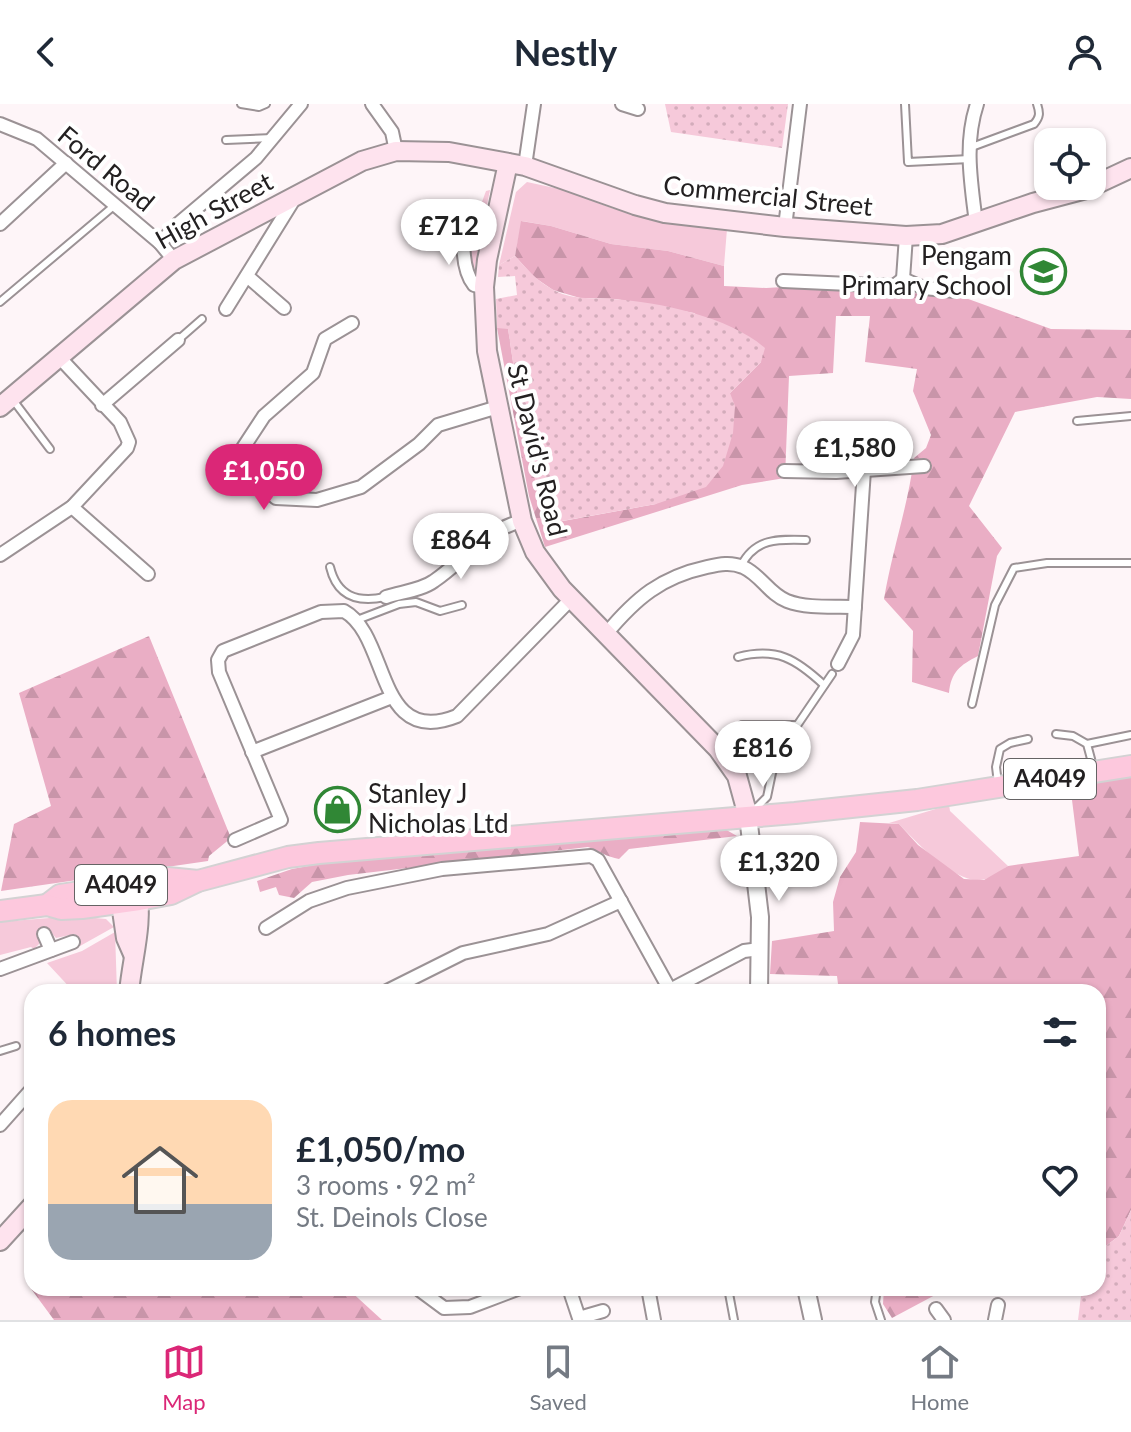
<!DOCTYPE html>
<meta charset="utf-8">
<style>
body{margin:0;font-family:Lato,sans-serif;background:#f2f2f3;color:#1f2937;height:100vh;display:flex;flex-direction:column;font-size:30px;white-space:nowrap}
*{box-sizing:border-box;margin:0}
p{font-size:26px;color:#747a83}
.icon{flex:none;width:44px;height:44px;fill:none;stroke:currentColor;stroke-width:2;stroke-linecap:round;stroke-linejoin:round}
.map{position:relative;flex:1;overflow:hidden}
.details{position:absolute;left:24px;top:880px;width:1082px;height:312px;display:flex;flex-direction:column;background:#fff;border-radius:24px;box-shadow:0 2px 6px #0004}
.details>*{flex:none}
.controls{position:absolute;left:1034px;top:24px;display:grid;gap:16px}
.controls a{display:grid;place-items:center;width:72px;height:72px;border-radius:16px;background:#fff;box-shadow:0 2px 6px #0004;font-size:40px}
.price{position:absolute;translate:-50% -68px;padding:0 18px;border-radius:28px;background:#fff;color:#222;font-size:26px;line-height:52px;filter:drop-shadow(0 2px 4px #0008)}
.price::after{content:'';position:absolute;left:50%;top:48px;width:24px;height:18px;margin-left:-12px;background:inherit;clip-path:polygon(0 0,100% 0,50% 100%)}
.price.on{background:#db2777;color:#fff}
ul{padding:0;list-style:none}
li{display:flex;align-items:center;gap:24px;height:200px;padding:0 24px}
li span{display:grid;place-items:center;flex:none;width:224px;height:160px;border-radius:24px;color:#555}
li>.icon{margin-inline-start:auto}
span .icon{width:96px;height:96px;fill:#fffc;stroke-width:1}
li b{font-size:34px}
h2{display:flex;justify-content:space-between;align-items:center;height:96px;padding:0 24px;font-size:34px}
header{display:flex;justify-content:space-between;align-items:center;height:104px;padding:0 24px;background:#fff;font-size:36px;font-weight:700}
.menu{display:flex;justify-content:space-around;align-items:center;height:112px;border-top:2px solid #e0e1e3;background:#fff;font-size:22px;color:#747a83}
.menu a{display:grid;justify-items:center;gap:4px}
.menu .on{color:#db2777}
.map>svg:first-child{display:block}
.grass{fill:#f6c9da}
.forest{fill:url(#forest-firs)}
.park{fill:url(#park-dots)}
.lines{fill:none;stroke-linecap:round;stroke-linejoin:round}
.service-casing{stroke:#9b9295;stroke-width:10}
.minor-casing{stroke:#9b9295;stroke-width:16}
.tertiary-casing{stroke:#9b9295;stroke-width:20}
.secondary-casing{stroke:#9b9295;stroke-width:22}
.primary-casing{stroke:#d3d2d3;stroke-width:24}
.service{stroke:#fff;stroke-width:6}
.minor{stroke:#fff;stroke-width:12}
.tertiary{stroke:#fff;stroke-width:16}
.secondary{stroke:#fee3ee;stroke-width:18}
.primary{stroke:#fdc8dd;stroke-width:20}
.labels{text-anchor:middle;stroke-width:8;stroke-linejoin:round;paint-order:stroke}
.shield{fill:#fff;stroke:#656364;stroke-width:2}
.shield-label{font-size:24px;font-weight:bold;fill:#232021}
.street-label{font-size:26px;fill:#232021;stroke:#fff}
.poi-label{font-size:26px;fill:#232021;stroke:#fff;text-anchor:end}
</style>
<header><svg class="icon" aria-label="back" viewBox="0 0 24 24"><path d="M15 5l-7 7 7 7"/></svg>Nestly<svg class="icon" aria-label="person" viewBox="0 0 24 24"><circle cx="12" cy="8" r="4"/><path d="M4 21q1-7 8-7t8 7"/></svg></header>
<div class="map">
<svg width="1131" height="1216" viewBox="0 0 1131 1216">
<defs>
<pattern id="forest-firs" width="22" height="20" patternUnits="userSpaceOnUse" patternTransform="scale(2)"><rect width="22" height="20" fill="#eaaec5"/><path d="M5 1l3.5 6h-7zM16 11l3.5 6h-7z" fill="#c895a9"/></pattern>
<pattern id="park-dots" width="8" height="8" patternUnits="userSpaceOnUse" patternTransform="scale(2)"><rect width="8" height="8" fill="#f6c9da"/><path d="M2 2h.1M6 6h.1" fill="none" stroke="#d3acbb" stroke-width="1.8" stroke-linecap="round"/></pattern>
</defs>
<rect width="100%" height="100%" fill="#fef5f8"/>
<g class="grass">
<path d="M 527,78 L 564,86 L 614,105 L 615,102 L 727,125 L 724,162 L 668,147 L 611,140 L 551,122 L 522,117 L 515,152 L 499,161 L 516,88 Z"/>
<path d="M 490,86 L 473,172 L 469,133 L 486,87 Z"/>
<path d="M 949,701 L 950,707 L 1008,762 C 1000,767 990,776 980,776 C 954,778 917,739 899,720 L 889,719 Z"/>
<path d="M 74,812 L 106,815 L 114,823 L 80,842 L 75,830 L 56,834 L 48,825 L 39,829 L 39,840 L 34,845 L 31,843 L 0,851 L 0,818 Z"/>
<path d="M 115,828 L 117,888 L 74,888 L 47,859 L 82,847 Z"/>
</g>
<g class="forest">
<path d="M 521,117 L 551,122 L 611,140 L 668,147 L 724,162 L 724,182 L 766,184 L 801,182 L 960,192 L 1051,225 L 1131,226 L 1131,295 L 1097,293 L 1015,308 L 969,402 L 1002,444 L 997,452 L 978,552 C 960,561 951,568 949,589 L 912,578 L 913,527 L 884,495 C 892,447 908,402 914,354 L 926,344 L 931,331 L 913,287 L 917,265 L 865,258 L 870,212 L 836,212 L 833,269 L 789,272 L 785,374 L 742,381 L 545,443 L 529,392 L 497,224 L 508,224 L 527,353 L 552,419 L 656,400 L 730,289 L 761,258 L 694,209 L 616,195 L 580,194 L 553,186 L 534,173 L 515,152 Z"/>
<path d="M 149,532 L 231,734 L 209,752 L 208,757 L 1,787 L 14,720 L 51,702 L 19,589 Z"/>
<path d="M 1131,671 L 1131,1106 L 1119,1132 L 1098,1148 L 1098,888 L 839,888 L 837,872 L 770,870 L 772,837 L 834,827 L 833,798 L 840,773 L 856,748 L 860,718 L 899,720 L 918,741 L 964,775 L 984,776 L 1008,762 L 1079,752 L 1070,680 Z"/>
<path d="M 723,724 L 737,732 L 629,745 L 619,755 C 607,753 599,747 588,743 L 348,771 L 312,778 L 294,794 L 279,791 L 276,783 L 260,788 L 257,777 L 292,765 L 330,758 Z"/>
<path d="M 32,1181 L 32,1184 L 347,1184 L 382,1216 L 54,1216 L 29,1182 Z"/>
<path d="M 884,1184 L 999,1184 L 937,1190 L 892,1214 L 883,1200 Z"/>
</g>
<g class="park">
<path d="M 665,0 L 788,0 L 782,44 L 671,28 Z"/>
<path d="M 515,152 C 526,164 537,177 552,185 C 570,196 592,194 613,195 C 659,198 730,213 765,244 L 761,258 L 730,289 L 735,302 L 733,329 L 723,362 L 706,383 L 656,400 L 551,419 L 527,353 L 508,225 L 497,224 L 496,195 L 517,191 L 515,172 L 498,173 L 499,161 Z"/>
<path d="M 1131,1106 L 1131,1216 L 1078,1216 L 1082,1184 L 1098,1184 L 1098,1148 L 1119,1132 Z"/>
</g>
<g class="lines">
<defs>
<g id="service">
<path d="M 241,0 L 259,3 L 266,0"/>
<path d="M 905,0 L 908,58 L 970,55"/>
<path d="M 226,36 L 273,34"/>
<path d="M 969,44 L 1034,20 C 1040,13 1040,9 1037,0"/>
<path d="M 0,198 L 115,101"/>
<path d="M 178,236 L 202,215"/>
<path d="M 13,296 L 50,345"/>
<path d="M 1077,317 L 1131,312"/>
<path d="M 741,462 C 755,434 778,435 806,436"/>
<path d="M 330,463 C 337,492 357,499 385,493"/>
<path d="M 357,516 L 399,500 L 416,498 L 440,507 L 462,501"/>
<path d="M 738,553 C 777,543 796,555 824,581"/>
<path d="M 972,600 L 995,501 L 1014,464 L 1047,459 L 1131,459"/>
<path d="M 742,621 L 796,621"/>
<path d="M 1056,630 L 1073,632 L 1087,640 L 1094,666"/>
<path d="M 1087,640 L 1131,631"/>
<path d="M 998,679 L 996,663 L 1000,645 L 1010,639 L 1028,635"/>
<path d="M 754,706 L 767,693 L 772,669 L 781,645 L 832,570"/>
<path d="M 0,947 L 16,942"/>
<path d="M 728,1184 L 734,1216"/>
<path d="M 877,1184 L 875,1198 L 881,1216"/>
</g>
<g id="minor">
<path d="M 372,0 L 392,28 L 396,47"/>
<path d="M 622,0 L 638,5"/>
<path d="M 0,20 L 37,35 L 160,139 L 174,156"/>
<path d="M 525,62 L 534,0"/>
<path d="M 466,111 C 462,131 461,165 474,181 L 484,183"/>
<path d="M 976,119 C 971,79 964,39 977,0"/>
<path d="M 0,120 L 66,59"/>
<path d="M 785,123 L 800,0"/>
<path d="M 160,139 L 179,119 L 256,54 L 301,0"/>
<path d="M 247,172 L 284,204"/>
<path d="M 903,175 L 906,132"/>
<path d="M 783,177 L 894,182 L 903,175 L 924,184 L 955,187"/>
<path d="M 226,205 L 296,92"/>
<path d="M 352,219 L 325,235 L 313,269 L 264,312 L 243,344 L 253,374 L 276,394 L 317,396 L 361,383 L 419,340 L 438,321 L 498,303"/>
<path d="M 102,301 L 178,236"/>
<path d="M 784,367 L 836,368 L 924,362"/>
<path d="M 72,403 L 148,470"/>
<path d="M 0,451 L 72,403 L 127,344 L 129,338 L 120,318 L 59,253"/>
<path d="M 386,493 C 401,488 422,486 434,477 C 465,456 485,426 522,417"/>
<path d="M 606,530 C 636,494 661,473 707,463 C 720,460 731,458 743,463 C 761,471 769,490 787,497 C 808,505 834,502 855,503"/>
<path d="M 838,560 L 853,531 L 864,366"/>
<path d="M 252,648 L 392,593"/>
<path d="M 235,736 L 281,716 L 219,568 L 218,556 L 223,547 L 321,508 L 344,507 C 390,532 375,645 457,612 L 571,495"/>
<path d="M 266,824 L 309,797 L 347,784 L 442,765 L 591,752 L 598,756 L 670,886"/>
<path d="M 44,830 L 51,846"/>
<path d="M 0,865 L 73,838"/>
<path d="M 385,888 L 463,849 L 548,830 L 621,797"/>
<path d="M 666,888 L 744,847 L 760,845"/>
<path d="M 0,1021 L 32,985"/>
<path d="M 417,1184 L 444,1204 L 470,1203 L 520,1184"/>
<path d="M 569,1184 L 579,1214 L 603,1207"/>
<path d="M 648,1184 L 654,1216"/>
<path d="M 936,1205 L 944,1216"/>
<path d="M 995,1216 L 998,1201"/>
</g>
<g id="tertiary">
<path d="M 748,712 L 760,813 L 759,888"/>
<path d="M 806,1184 L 813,1216"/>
</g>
<g id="secondary">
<path d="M 508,59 L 487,156 L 484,183 L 487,247 L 522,417 L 535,448 L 562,485 L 718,645 L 737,672 L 748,712"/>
<path d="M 0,303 L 174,156 L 362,57 L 396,47 L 449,48 L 525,62 L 635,101 L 665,109 L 785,123 L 906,132 L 942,130 L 1033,99 L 1086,85 L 1131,64"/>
<path d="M 119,786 L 126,834 L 133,850"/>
<path d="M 129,888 C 133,849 143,822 137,782"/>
<path d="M 0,1137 L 32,1102"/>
</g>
<g id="primary">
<path d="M 47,801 L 60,791 L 80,788 L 168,774 L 198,777"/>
<path d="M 0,807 L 47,801 L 61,805 L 82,804 L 139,796 L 171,790 L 198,777 L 288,753 L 319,749 L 795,709 L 917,696 L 1131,662"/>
</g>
</defs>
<use href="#service" class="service-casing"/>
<use href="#minor" class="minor-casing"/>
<use href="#tertiary" class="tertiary-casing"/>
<use href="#secondary" class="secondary-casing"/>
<use href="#primary" class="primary-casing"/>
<use href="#service" class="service"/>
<use href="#minor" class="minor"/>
<use href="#tertiary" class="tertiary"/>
<use href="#secondary" class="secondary"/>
<use href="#primary" class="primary"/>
</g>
<defs>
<symbol id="school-ring" viewBox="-11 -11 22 22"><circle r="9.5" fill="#fff" stroke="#308735" stroke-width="1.5"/><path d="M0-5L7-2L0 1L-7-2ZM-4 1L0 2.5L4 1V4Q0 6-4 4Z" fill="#308735"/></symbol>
<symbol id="shop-ring" viewBox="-11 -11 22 22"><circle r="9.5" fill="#fff" stroke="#308735" stroke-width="1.5"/><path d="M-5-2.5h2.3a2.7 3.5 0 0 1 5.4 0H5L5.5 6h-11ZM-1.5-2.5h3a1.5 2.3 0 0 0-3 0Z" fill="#308735"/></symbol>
</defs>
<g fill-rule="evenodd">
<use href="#school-ring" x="1018" y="142" width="51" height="51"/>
<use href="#shop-ring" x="312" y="680" width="51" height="51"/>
</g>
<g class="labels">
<g class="shield">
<rect x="1004" y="655" width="92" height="40" rx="6"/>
<rect x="75" y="761" width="92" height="40" rx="6"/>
</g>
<g class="shield-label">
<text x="1050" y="683">A4049</text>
<text x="121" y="789">A4049</text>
</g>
<g class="street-label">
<text transform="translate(106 65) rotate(40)" y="9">Ford Road</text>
<text transform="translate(768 92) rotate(6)" y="9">Commercial Street</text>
<text transform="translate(214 107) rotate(-29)" y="9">High Street</text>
<text transform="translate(537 346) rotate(76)" y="9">St David's Road</text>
</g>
<g class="poi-label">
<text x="1012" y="161">Pengam<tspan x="1012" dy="30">Primary School</tspan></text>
<text x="368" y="699" text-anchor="start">Stanley J<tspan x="368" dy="30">Nicholas Ltd</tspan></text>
</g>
</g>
</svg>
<div class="controls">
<a><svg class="icon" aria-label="locate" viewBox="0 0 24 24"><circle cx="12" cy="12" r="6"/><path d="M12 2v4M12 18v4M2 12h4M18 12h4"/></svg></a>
</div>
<b class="price" style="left:449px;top:163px">£712</b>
<b class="price" style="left:855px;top:385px">£1,580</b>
<b class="price on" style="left:264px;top:408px">£1,050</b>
<b class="price" style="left:461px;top:477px">£864</b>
<b class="price" style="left:763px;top:685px">£816</b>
<b class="price" style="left:779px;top:799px">£1,320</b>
<section class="details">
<h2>6 homes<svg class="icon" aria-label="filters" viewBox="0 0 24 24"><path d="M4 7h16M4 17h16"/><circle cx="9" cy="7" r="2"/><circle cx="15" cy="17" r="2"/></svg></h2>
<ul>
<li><span style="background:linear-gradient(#ffd9b3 65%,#9aa5b1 0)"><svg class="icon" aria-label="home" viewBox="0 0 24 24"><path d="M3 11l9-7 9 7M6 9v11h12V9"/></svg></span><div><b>£1,050/mo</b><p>3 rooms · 92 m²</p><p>St. Deinols Close</p></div><svg class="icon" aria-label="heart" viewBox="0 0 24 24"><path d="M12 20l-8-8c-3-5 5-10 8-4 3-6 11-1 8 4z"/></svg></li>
</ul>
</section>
</div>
<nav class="menu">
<a class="on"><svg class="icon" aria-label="map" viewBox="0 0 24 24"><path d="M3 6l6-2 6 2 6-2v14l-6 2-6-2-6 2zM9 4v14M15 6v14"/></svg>Map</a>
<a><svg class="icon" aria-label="saved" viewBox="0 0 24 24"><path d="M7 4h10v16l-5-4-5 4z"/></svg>Saved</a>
<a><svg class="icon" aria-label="home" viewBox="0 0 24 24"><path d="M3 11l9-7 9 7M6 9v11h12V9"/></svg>Home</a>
</nav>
